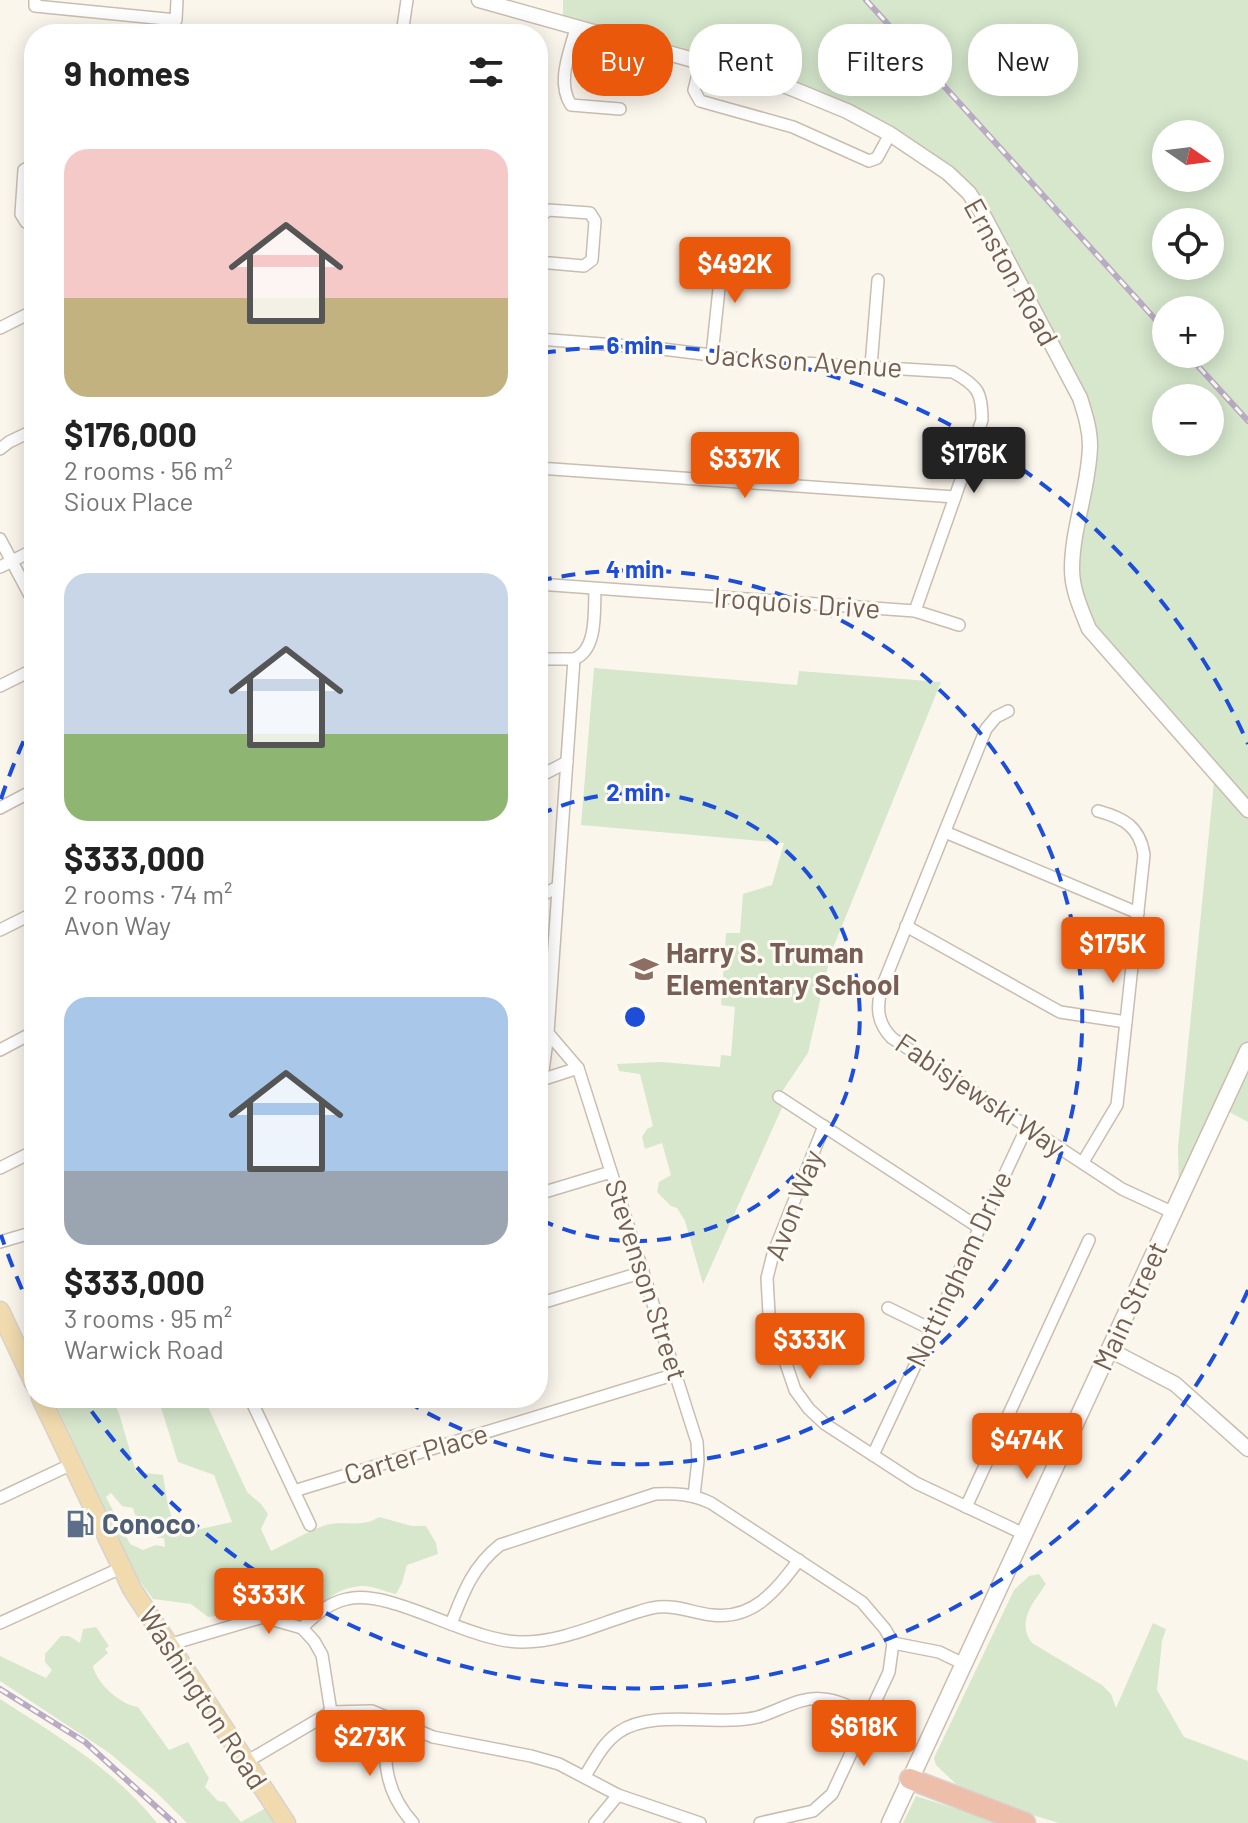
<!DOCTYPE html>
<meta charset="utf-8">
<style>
body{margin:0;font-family:Barlow,sans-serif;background:#f6f6f6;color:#222;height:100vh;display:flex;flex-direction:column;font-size:30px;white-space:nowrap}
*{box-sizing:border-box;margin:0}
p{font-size:26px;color:#767676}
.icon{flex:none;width:44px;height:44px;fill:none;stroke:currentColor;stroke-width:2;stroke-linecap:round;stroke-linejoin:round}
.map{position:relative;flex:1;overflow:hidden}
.drawer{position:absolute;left:24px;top:24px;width:524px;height:1384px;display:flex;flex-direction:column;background:#fff;border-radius:32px;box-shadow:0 4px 20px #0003}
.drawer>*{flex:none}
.top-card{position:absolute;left:572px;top:24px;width:556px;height:72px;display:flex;gap:16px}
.needle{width:52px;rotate:104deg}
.fabs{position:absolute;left:1152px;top:120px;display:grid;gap:16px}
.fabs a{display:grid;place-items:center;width:72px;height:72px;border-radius:50%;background:#fff;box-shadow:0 4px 20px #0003;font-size:40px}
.price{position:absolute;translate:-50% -68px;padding:0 18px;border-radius:8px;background:#ea580c;color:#fff;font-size:26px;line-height:52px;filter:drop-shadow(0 2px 4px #0008)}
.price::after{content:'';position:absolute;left:50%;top:48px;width:24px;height:18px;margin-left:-12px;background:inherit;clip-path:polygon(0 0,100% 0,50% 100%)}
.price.on{background:#222;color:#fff}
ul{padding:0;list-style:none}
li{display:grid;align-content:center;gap:16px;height:424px;padding:0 40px}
li span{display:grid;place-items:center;height:248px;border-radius:24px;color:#555}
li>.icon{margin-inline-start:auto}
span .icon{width:144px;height:144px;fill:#fffc;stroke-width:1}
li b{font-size:34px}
h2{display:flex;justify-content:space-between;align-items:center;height:96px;padding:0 40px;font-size:34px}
.chip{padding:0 28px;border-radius:32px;background:#fff;box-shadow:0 4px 20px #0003;font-size:28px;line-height:72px}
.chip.on{background:#ea580c;color:#fff}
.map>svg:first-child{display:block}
.green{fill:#d6e7cc;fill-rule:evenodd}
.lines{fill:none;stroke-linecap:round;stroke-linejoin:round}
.minor-casing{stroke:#c9bdb0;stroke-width:14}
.tertiary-casing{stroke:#c9bdb0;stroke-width:17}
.secondary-casing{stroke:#ccbdaf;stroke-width:19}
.primary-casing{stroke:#d8d2cf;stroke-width:21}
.motorway-casing{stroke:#d8d2cf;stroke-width:23}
.minor{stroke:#fff;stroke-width:11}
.tertiary{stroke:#fff;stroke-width:14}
.secondary{stroke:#fff;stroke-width:16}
.primary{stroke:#f0daae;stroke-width:18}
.motorway{stroke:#edbfab;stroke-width:20}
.rail-casing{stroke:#b9abc4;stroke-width:6}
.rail{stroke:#fdfaf3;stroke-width:3;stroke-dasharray:9;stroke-linecap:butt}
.ring{fill:none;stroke:#1d4ed8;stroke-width:4;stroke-dasharray:14 10}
.labels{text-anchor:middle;stroke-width:6;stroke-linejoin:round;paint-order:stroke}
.street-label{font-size:28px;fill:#735f52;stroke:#fdfaf3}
.education-label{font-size:28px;font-weight:bold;fill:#785e54;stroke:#fdfaf3;text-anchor:start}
.service-label{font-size:28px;font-weight:bold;fill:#4e5e75;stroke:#fdfaf3;text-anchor:start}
.centre{fill:#1d4ed8;stroke:#fdfaf3;stroke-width:4}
.ring-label{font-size:24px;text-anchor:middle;font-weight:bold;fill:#1d4ed8;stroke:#fdfaf3;stroke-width:6;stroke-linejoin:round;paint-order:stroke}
</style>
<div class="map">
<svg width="1248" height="1823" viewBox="0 0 1248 1823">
<rect width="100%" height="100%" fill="#fbf6ec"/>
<g class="green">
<path d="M 563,0 L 1248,0 L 1248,1122 L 1222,1108 L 1179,1201 L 1178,1147 L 1215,772 L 1089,629 L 1075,596 L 1088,424 L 969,193 L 847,111 L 563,24 ZM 1166,134 L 1210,134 L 1210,178 L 1166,178 ZM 1166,222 L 1210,222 L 1210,266 L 1166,266 ZM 1166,310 L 1210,310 L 1210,354 L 1166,354 ZM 1166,398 L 1210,398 L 1210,442 L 1166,442 Z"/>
<path d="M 594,668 L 797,685 L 799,671 L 941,682 L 831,953 L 808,1053 L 779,1096 L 785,1101 L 703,1284 L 685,1221 L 677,1208 L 671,1206 L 657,1192 L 659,1182 L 671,1175 L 662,1143 L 645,1149 L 642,1137 L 647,1129 L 653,1126 L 640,1074 L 619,1071 L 617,1064 L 661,1062 L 720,1067 L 721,1055 L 731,1056 L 735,1007 L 721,1005 L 726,933 L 740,933 L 743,894 L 772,885 L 784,843 L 581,825 Z"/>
<path d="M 84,1398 L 111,1398 L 119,1413 L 136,1472 L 163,1475 L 168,1506 L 178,1534 L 232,1522 L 214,1475 L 178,1462 L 158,1398 L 204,1398 L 247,1492 L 261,1504 L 268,1514 L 261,1529 L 271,1551 C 287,1544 308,1531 323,1526 C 342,1519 362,1529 379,1517 L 412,1526 L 426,1526 L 436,1543 L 438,1554 L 407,1565 L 402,1583 L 396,1594 C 386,1592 373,1586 363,1586 C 338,1586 318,1606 300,1621 C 287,1621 276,1613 262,1613 C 244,1612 226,1615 208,1617 L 191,1604 L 153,1599 L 136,1576 L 57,1407 ZM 111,1493 L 122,1506 L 133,1508 L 135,1515 L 145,1518 L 145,1528 L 158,1538 L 164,1538 L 165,1547 L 156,1545 L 143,1550 L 130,1544 L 106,1497 Z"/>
<path d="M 1039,1574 L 1046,1584 C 1033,1603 1016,1622 1032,1643 L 1102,1685 L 1111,1694 L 1116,1708 L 1153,1623 L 1166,1629 L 1162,1641 L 1157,1690 L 1184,1737 L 1248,1761 L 1248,1823 L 1059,1823 L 1000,1805 L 956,1784 L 936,1765 L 934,1758 L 1014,1590 L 1029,1576 Z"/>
<path d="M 96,1627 L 109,1646 L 105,1649 L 108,1653 L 93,1666 C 96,1683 121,1705 138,1707 L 169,1750 L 188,1742 L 209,1778 L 205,1787 L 218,1801 L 225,1802 L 241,1822 L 266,1808 L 274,1823 L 187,1823 L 156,1792 L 108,1752 L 0,1681 L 0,1656 L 46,1678 L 52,1670 L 45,1662 L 45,1654 L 61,1636 L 69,1636 L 80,1643 L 83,1629 Z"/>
<path d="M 0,1699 C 56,1735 115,1770 157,1823 L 0,1823 Z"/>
<path d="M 916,1796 L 1000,1823 L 903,1823 Z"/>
</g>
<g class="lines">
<defs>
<g id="minor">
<path d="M 35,0 L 35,6 L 176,20 L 177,0"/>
<path d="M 576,28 C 570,52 556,82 571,105 L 620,109"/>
<path d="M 402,34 L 407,0"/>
<path d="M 701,62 L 694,90 L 700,101 L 793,127 L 869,161 L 877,158 L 890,134"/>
<path d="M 34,164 L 24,170 L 21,214 L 26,222 L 34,222"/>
<path d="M 538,260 L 541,216 L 548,210 L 590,213 L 595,221 L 592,260 L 584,266 L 538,262"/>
<path d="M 0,328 L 34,311"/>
<path d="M 538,339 L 654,348 L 752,360 L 953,372 C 978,386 982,392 982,420 L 915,611"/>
<path d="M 712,355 L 721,270 L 728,253 L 740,245"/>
<path d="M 871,366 L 878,280"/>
<path d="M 0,449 L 9,442 L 34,430"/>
<path d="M 538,468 L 955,497"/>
<path d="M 0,539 L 34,603"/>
<path d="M 0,567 L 34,550"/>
<path d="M 538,584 L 915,611 L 959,625"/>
<path d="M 595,589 C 594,610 598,650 574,659 L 548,1033 L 578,1068 L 697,1442 L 698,1461 L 694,1495"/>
<path d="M 538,659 L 574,659"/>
<path d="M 0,686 L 34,669"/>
<path d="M 1008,711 L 996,717 L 986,729 L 882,987 C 876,1007 877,1023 892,1038 L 1122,1189 L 1174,1213"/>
<path d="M 538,777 L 567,762"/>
<path d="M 0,808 L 34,790"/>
<path d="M 945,832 L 1138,913"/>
<path d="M 538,897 L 558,887"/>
<path d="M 906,926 L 1060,1012 L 1126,1022"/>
<path d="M 0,930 L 34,913"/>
<path d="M 0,1050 L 34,1032"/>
<path d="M 542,1079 L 548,1033"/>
<path d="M 538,1081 L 578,1068"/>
<path d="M 779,1097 L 978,1227"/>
<path d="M 824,1126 L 773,1254 L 767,1278 L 769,1314 L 795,1390 L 809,1409 L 825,1424 L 916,1483 L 1024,1534"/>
<path d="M 1083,1162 L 1117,1105 L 1144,855 C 1140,827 1124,818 1098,811"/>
<path d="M 0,1168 L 34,1151"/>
<path d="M 538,1194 L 611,1172"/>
<path d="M 0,1242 L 34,1232"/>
<path d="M 538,1304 L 643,1272"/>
<path d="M 888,1308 L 931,1329"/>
<path d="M 250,1398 L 310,1525"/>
<path d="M 873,1455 L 1027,1127"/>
<path d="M 294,1491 L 676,1374"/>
<path d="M 0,1498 L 72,1464"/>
<path d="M 966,1507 L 1089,1240"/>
<path d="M 0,1623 L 121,1568"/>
<path d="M 451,1624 C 463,1593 473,1566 500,1545 L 655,1494 C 677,1493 692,1494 711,1503 L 862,1602 L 885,1629 L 893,1643 L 939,1652 L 964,1664"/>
<path d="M 302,1628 C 315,1615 328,1603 347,1599 C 392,1588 470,1643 523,1642 C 559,1642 594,1626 628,1615 C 638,1612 648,1608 658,1607 C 677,1605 693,1613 712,1615 C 754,1620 776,1590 799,1560"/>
<path d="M 168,1645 L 263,1617 L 302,1628 L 314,1641 L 322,1655 L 331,1712"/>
<path d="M 391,1717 C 380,1756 385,1792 413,1823"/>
<path d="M 246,1762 L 331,1712 L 372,1711 L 433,1737 L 531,1756 L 559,1764 L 618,1795 L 700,1823"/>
<path d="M 585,1776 C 595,1760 603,1743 619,1732 C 655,1708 717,1727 758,1717 C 779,1711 800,1696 823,1699 C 839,1700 854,1709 869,1716"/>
<path d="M 595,1823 L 618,1795"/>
<path d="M 760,1823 L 813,1811 L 832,1794 L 889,1672 L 893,1643"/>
</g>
<g id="tertiary">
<path d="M 479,0 L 786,86 L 847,111 L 890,134 L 948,173 L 969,193 L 985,218 L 1080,398 C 1085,414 1090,429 1090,446 C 1089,488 1072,528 1072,569 C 1072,590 1081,609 1089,629 L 1248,810"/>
<path d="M 1110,1350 L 1175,1384 L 1248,1449"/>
</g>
<path id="secondary" d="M 890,1823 L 1248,1051"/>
<g id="primary">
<path d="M 0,1311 L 34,1383"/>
<path d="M 41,1398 L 132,1589 L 286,1823"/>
</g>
<path id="motorway" d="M 910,1779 L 1025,1823"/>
</defs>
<use href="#minor" class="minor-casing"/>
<use href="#tertiary" class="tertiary-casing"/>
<use href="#secondary" class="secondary-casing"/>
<use href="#primary" class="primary-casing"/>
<use href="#motorway" class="motorway-casing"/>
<use href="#minor" class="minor"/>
<use href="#tertiary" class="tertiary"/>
<use href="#secondary" class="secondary"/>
<use href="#primary" class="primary"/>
<use href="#motorway" class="motorway"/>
<defs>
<g id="rail">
<path d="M 866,0 L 1166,331"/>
<path d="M 1187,354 L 1248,421"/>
<path d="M 0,1689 L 85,1742 L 174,1823"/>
</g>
</defs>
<use href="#rail" class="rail-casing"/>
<use href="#rail" class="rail"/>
</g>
<g class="ring">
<path d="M539 815A224 224 0 1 1 539 1219"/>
<path d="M538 581A447 447 0 1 1 401 1398"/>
<path d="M1248 1290A671 671 0 0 1 85 1402M32 1311A671 671 0 0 1 1 1235M1 799A671 671 0 0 1 32 723M542 353A671 671 0 0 1 1248 744"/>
</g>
<defs>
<symbol id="school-bare" viewBox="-9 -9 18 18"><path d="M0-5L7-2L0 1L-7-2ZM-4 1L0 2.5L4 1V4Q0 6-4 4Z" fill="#8d6e63" stroke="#fdfaf3" stroke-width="2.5" paint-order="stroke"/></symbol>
<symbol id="fuel-bare" viewBox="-9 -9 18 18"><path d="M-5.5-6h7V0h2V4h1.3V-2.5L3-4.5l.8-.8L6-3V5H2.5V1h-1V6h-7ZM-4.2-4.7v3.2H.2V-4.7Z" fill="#5c6f8a" stroke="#fdfaf3" stroke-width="2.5" paint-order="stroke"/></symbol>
</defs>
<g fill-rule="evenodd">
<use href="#school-bare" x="624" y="949" width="40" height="40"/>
<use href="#fuel-bare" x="60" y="1504" width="40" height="40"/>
</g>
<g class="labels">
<g class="street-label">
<text transform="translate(1011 272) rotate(61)" y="10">Ernston Road</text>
<text transform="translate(804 361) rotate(4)" y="10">Jackson Avenue</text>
<text transform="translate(797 603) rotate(4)" y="10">Iroquois Drive</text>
<text transform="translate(980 1095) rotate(34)" y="10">Fabisjewski Way</text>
<text transform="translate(794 1205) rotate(-69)" y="10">Avon Way</text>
<text transform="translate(959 1269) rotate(-65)" y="10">Nottingham Drive</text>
<text transform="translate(646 1280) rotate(72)" y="10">Stevenson Street</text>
<text transform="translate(1130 1306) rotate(-65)" y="10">Main Street</text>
<text transform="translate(416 1454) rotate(-17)" y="10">Carter Place</text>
<text transform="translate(203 1698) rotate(57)" y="10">Washington Road</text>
</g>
<g class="education-label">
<text x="666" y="963">Harry S. Truman<tspan x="666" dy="32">Elementary School</tspan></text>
</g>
<g class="service-label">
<text x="102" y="1534">Conoco</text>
</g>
</g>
<circle cx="635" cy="1017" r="12" class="centre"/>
<g class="ring-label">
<text x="635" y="354">6 min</text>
<text x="635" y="578">4 min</text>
<text x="635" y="801">2 min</text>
</g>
</svg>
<div class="fabs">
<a><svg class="needle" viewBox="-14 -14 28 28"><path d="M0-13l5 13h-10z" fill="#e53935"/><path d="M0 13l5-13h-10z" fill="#767676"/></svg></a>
<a><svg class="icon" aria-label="locate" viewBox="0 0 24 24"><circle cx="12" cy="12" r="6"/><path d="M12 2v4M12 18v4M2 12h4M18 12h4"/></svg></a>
<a>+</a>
<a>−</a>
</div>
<b class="price" style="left:735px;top:305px">$492K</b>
<b class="price on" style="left:974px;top:495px">$176K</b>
<b class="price" style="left:745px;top:500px">$337K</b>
<b class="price" style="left:1113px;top:985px">$175K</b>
<b class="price" style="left:810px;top:1381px">$333K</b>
<b class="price" style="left:1027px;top:1481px">$474K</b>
<b class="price" style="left:269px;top:1636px">$333K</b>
<b class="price" style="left:864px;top:1768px">$618K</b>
<b class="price" style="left:370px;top:1778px">$273K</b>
<div class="top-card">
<a class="chip on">Buy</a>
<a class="chip">Rent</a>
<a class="chip">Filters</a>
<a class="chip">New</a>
</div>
<section class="drawer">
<h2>9 homes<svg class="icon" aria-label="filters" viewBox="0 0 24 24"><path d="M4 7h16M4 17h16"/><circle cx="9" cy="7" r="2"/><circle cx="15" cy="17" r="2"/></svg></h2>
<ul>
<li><span style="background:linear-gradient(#f6c9c9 60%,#c2b280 0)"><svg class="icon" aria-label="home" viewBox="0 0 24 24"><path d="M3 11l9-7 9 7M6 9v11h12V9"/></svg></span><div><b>$176,000</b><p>2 rooms · 56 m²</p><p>Sioux Place</p></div></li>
<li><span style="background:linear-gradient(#c9d6e8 65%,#8fb573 0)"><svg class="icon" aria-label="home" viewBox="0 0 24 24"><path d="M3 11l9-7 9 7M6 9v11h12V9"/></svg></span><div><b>$333,000</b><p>2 rooms · 74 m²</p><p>Avon Way</p></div></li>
<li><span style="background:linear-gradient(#a9c7e8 70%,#9aa5b1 0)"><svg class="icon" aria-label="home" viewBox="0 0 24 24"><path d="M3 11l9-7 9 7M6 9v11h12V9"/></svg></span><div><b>$333,000</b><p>3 rooms · 95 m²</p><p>Warwick Road</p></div></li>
</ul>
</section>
</div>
